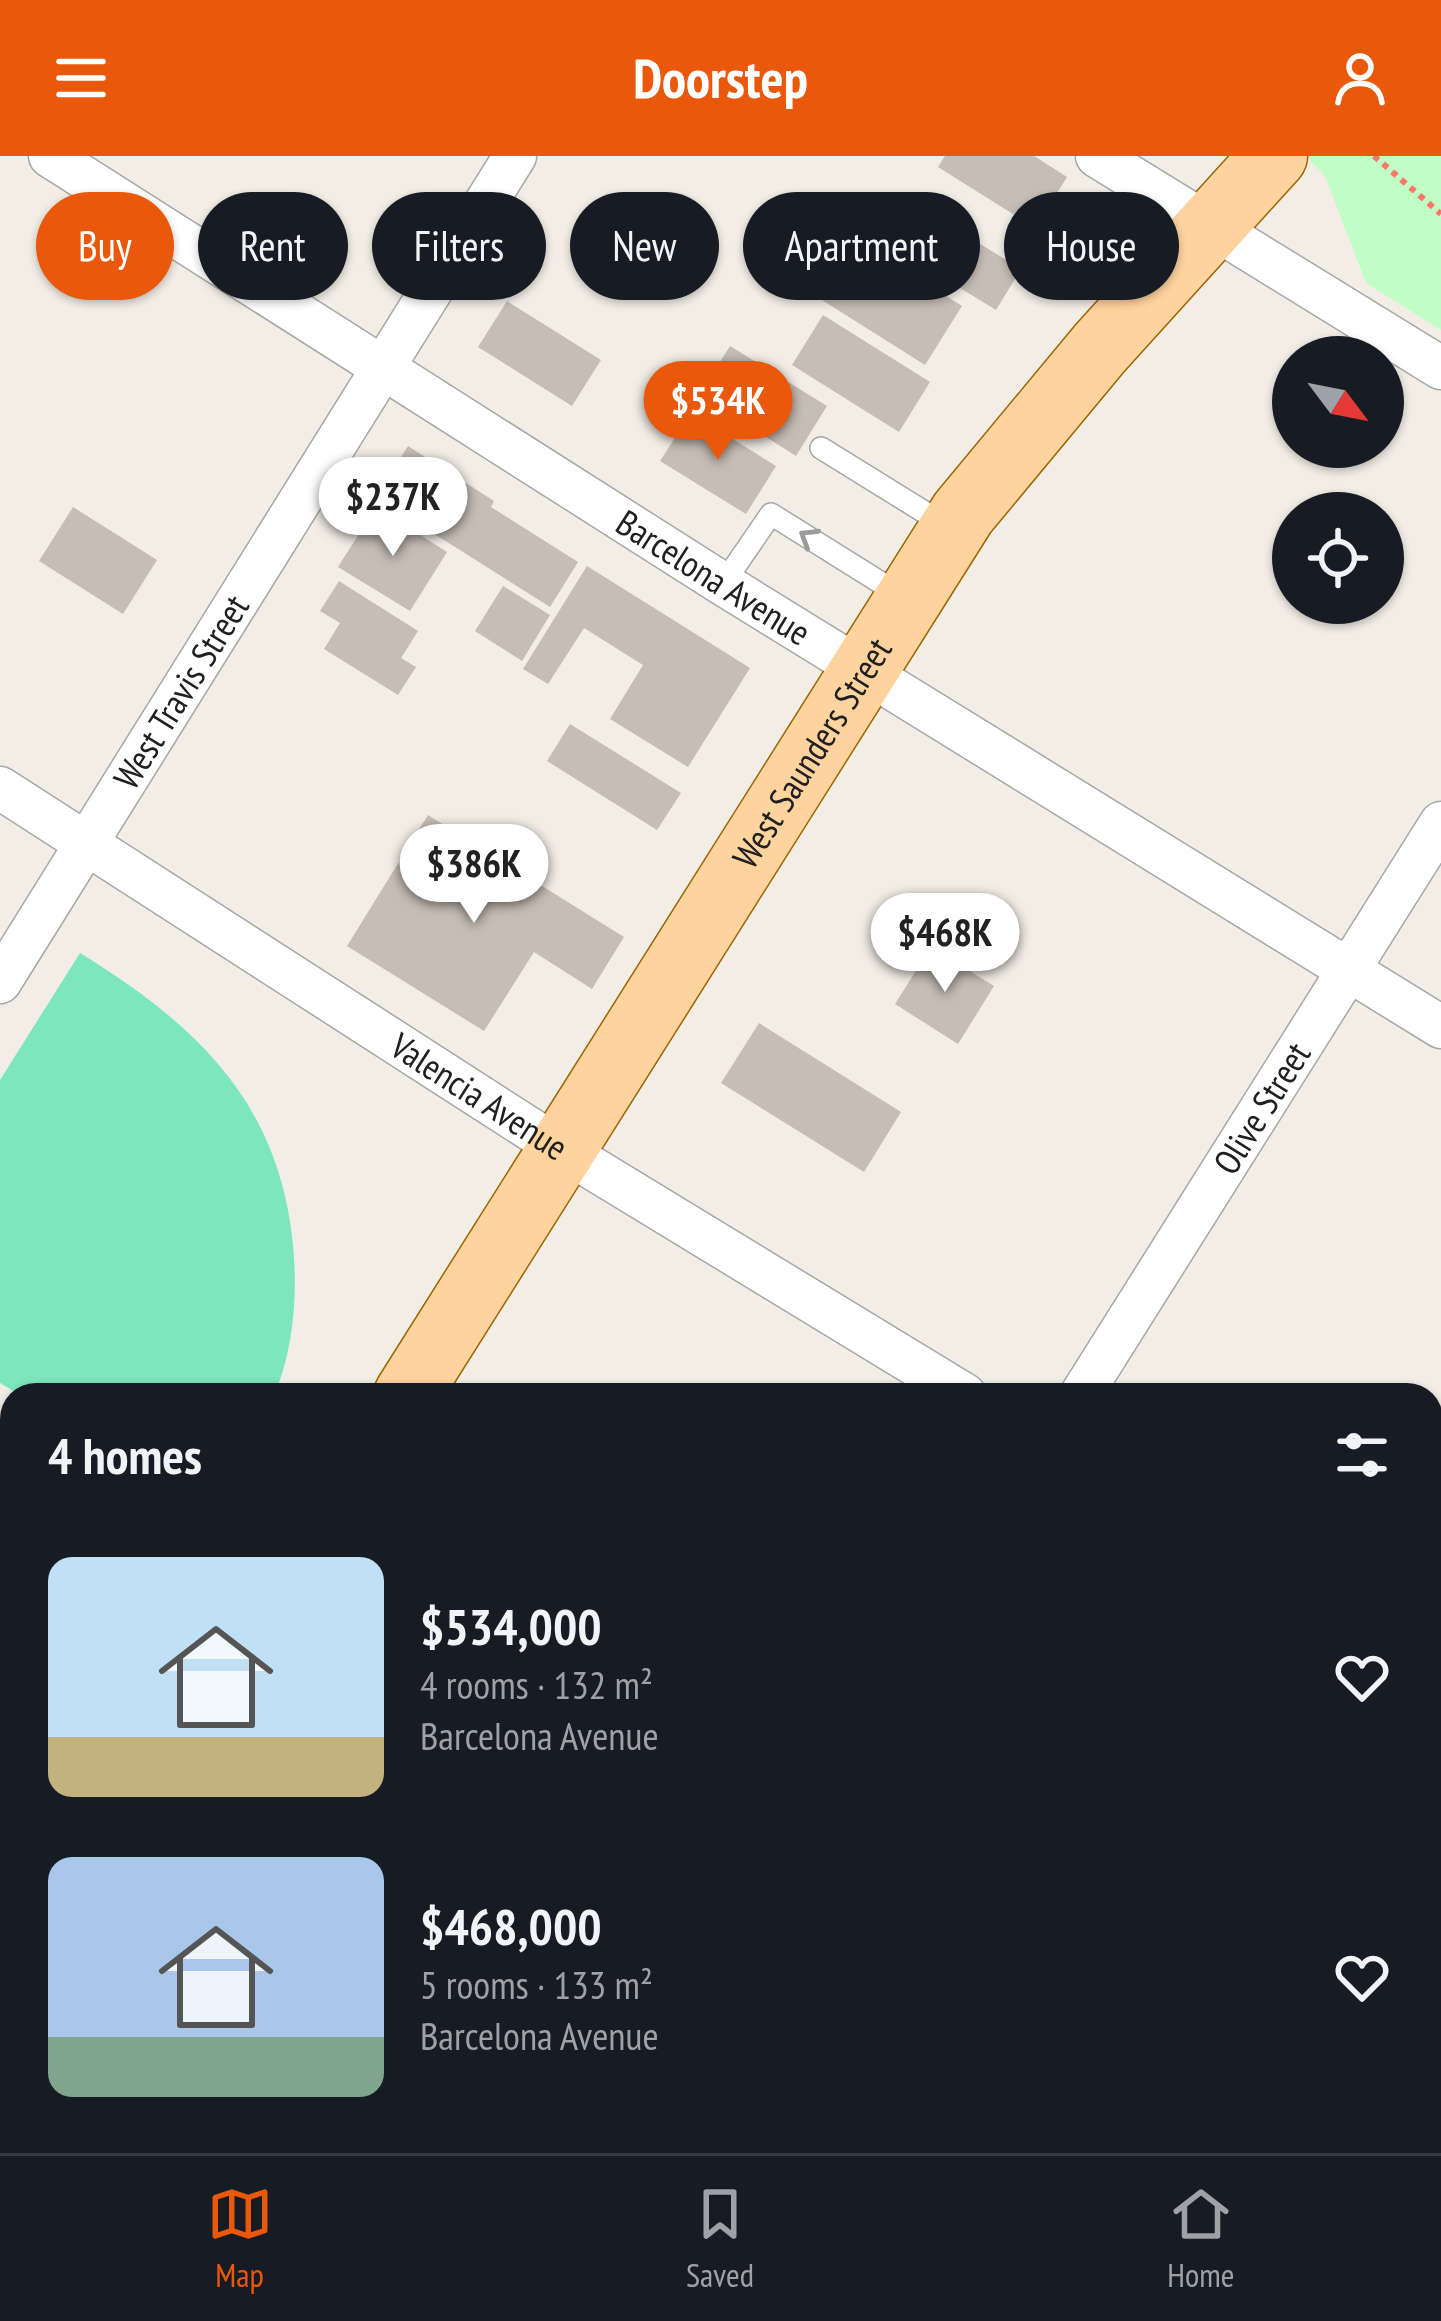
<!DOCTYPE html>
<meta charset="utf-8">
<style>
body{margin:0;font-family:"PT Sans Narrow",sans-serif;background:#242831;color:#f1f3f6;height:100vh;display:flex;flex-direction:column;font-size:45px;white-space:nowrap}
*{box-sizing:border-box;margin:0}
p{font-size:39px;color:#9ea1a6}
.icon{flex:none;width:66px;height:66px;fill:none;stroke:currentColor;stroke-width:2;stroke-linecap:round;stroke-linejoin:round}
.map{position:relative;flex:1;overflow:hidden}
.panel{position:absolute;left:0px;top:1227px;width:1443px;height:771px;display:flex;flex-direction:column;background:#171b24;border-radius:36px 36px 0 0;box-shadow:0 3px 9px #0004}
.panel>*{flex:none}
.banner{position:absolute;left:36px;top:36px;width:1371px;height:108px;display:flex;gap:24px}
.needle{width:78px;rotate:122deg}
.tools{position:absolute;left:1272px;top:180px;display:grid;gap:24px}
.tools a{display:grid;place-items:center;width:132px;height:132px;border-radius:50%;background:#171b24;box-shadow:0 3px 9px #0004;font-size:60px}
.price{position:absolute;translate:-50% -102px;padding:0 27px;border-radius:42px;background:#fff;color:#222;font-size:39px;line-height:78px;filter:drop-shadow(0 3px 6px #0008)}
.price::after{content:'';position:absolute;left:50%;top:72px;width:36px;height:27px;margin-left:-18px;background:inherit;clip-path:polygon(0 0,100% 0,50% 100%)}
.price.current{background:#ea580c;color:#fff}
ul{padding:0;list-style:none}
li{display:flex;align-items:center;gap:36px;height:300px;padding:0 48px}
li span{display:grid;place-items:center;flex:none;width:336px;height:240px;border-radius:24px;color:#555}
li>.icon{margin-inline-start:auto}
span .icon{width:144px;height:144px;fill:#fffc;stroke-width:1}
li b{font-size:51px}
h2{display:flex;justify-content:space-between;align-items:center;height:144px;padding:0 48px;font-size:51px}
.tag{padding:0 42px;border-radius:54px;background:#171b24;box-shadow:0 3px 9px #0004;font-size:42px;line-height:108px}
.tag.current{background:#ea580c;color:#fff}
header{display:flex;justify-content:space-between;align-items:center;height:156px;padding:0 48px;background:#ea580c;color:#fff;font-size:54px;font-weight:700}
.tab-bar{display:flex;justify-content:space-around;align-items:center;height:168px;border-top:3px solid #363941;background:#171b24;font-size:33px;color:#9ea1a6}
.tab-bar a{display:grid;justify-items:center;gap:6px}
.tab-bar .current{color:#ea580c}
.map>svg:first-child{display:block}
.park{fill:#c1fec5}
.pitch{fill:#7ee6bc}
.building{fill:#c6bdb5}
.lines{fill:none;stroke-linecap:round;stroke-linejoin:round}
.lane-casing{stroke:#a7a7a7;stroke-width:24}
.street-casing{stroke:#a7a7a7;stroke-width:45}
.secondary-casing{stroke:#737f00;stroke-width:63}
.primary-casing{stroke:#9d6600;stroke-width:69}
.path{stroke:#ff766a;stroke-width:6;stroke-dasharray:6 6;stroke-linecap:butt}
.lane{stroke:#fff;stroke-width:21}
.street{stroke:#fff;stroke-width:42}
.secondary{stroke:#fcffb7;stroke-width:60}
.primary{stroke:#ffd39e;stroke-width:66}
.oneway{stroke:#9b9b9b}
.labels{text-anchor:middle;stroke-width:9;stroke-linejoin:round;paint-order:stroke}
.street-label{font-size:36px;fill:#202020;stroke:#fff}
</style>
<header><svg class="icon" aria-label="menu" viewBox="0 0 24 24"><path d="M4 6h16M4 12h16M4 18h16"/></svg>Doorstep<svg class="icon" aria-label="person" viewBox="0 0 24 24"><circle cx="12" cy="8" r="4"/><path d="M4 21q1-7 8-7t8 7"/></svg></header>
<div class="map">
<svg width="1441" height="1997" viewBox="0 0 1441 1997">
<rect width="100%" height="100%" fill="#f2eee6"/>
<path class="park" d="M 1306,0 L 1441,0 L 1441,174 L 1366,127 L 1325,20 Z"/>
<path class="pitch" d="M 80,797 C 202,872 284,952 294,1102 C 297,1147 292,1198 274,1239 L 20,1239 L 0,1227 L 0,924 Z"/>
<g class="building">
<path d="M 945,0 L 1034,0 L 1067,21 L 1035,72 L 938,11 Z"/>
<path d="M 622,42 L 694,87 L 672,123 L 600,78 Z"/>
<path d="M 813,55 L 962,150 L 925,209 L 776,115 Z"/>
<path d="M 959,75 L 1021,113 L 996,154 L 934,116 Z"/>
<path d="M 507,145 L 601,204 L 572,250 L 478,191 Z"/>
<path d="M 823,159 L 930,226 L 899,276 L 792,209 Z"/>
<path d="M 730,190 L 827,250 L 796,300 L 699,239 Z"/>
<path d="M 691,257 L 776,310 L 746,358 L 660,305 Z"/>
<path d="M 408,290 L 494,345 L 491,351 L 578,406 L 550,451 L 376,341 Z"/>
<path d="M 73,351 L 157,404 L 123,458 L 39,405 Z"/>
<path d="M 376,351 L 447,396 L 410,455 L 338,411 Z"/>
<path d="M 587,410 L 750,512 L 688,611 L 610,563 L 643,509 L 584,472 L 548,528 L 523,513 Z"/>
<path d="M 339,425 L 418,475 L 401,502 L 416,511 L 398,539 L 324,493 L 340,467 L 320,455 Z"/>
<path d="M 503,430 L 550,459 L 522,505 L 475,475 Z"/>
<path d="M 570,568 L 681,637 L 657,674 L 547,605 Z"/>
<path d="M 428,659 L 624,781 L 592,833 L 534,796 L 484,875 L 347,790 Z"/>
<path d="M 931,791 L 994,830 L 958,888 L 895,848 Z"/>
<path d="M 759,867 L 901,956 L 864,1016 L 721,927 Z"/>
<path d="M 709,1986 L 720,1986 L 737,1997 L 702,1997 Z"/>
<path d="M 734,1986 L 810,1986 L 803,1997 L 752,1997 Z"/>
</g>
<g class="lines">
<defs>
<g id="lane">
<path d="M 821,292 L 947,370"/>
<path d="M 723,428 L 771,358 L 902,440"/>
</g>
<g id="street">
<path id="s1" d="M 50,0 L 723,428 L 1441,871"/>
<path d="M 1097,0 L 1441,212"/>
<path id="s2" d="M 0,632 L 561,993 L 965,1239"/>
<path id="s3" d="M 0,826 L 515,0"/>
<path id="s4" d="M 1081,1239 L 1441,667"/>
<path d="M 0,1300 L 12,1308"/>
<path d="M 1431,1529 L 1441,1536"/>
<path d="M 1431,1737 L 1441,1721"/>
<path d="M 1100,1986 L 1117,1997"/>
<path d="M 605,1997 L 611,1986"/>
<path d="M 1268,1997 L 1275,1986"/>
</g>
<path id="secondary" d="M 43,1986 L 60,1997"/>
<g id="primary">
<path id="s5" d="M 407,1239 L 963,357 L 1100,192 L 1274,0"/>
<path d="M 0,1888 L 12,1869"/>
</g>
</defs>
<use href="#lane" class="lane-casing"/>
<use href="#street" class="street-casing"/>
<use href="#secondary" class="secondary-casing"/>
<use href="#primary" class="primary-casing"/>
<path class="path" d="M 1374,0 L 1441,58"/>
<use href="#lane" class="lane"/>
<use href="#street" class="street"/>
<use href="#secondary" class="secondary"/>
<use href="#primary" class="primary"/>
</g>
<defs><path id="oneway-chevron" d="M-2-3.5L2.5 0L-2 3.5" fill="none" stroke-width="1.6" stroke-linecap="round" stroke-linejoin="round" transform="scale(3)"/></defs>
<use class="oneway" href="#oneway-chevron" transform="translate(808 381) rotate(-148)"/>
<g class="labels">
<g class="street-label">
<text dy="13" stroke="none"><textPath href="#s1" startOffset="786">Barcelona Avenue</textPath></text>
<text dy="13" stroke="none"><textPath href="#s3" startOffset="342">West Travis Street</textPath></text>
<text dy="13" stroke="none"><textPath href="#s5" startOffset="759">West Saunders Street</textPath></text>
<text dy="13" stroke="none"><textPath href="#s2" startOffset="570">Valencia Avenue</textPath></text>
<text dy="13" stroke="none"><textPath href="#s4" startOffset="339">Olive Street</textPath></text>
</g>
</g>
</svg>
<div class="tools">
<a><svg class="needle" viewBox="-14 -14 28 28"><path d="M0-13l5 13h-10z" fill="#e53935"/><path d="M0 13l5-13h-10z" fill="#9ea1a6"/></svg></a>
<a><svg class="icon" aria-label="locate" viewBox="0 0 24 24"><circle cx="12" cy="12" r="6"/><path d="M12 2v4M12 18v4M2 12h4M18 12h4"/></svg></a>
</div>
<b class="price current" style="left:718px;top:307px">$534K</b>
<b class="price" style="left:393px;top:403px">$237K</b>
<b class="price" style="left:474px;top:770px">$386K</b>
<b class="price" style="left:945px;top:839px">$468K</b>
<div class="banner">
<a class="tag current">Buy</a>
<a class="tag">Rent</a>
<a class="tag">Filters</a>
<a class="tag">New</a>
<a class="tag">Apartment</a>
<a class="tag">House</a>
</div>
<section class="panel">
<h2>4 homes<svg class="icon" aria-label="filters" viewBox="0 0 24 24"><path d="M4 7h16M4 17h16"/><circle cx="9" cy="7" r="2"/><circle cx="15" cy="17" r="2"/></svg></h2>
<ul>
<li><span style="background:linear-gradient(#bfe0f5 75%,#c2b280 0)"><svg class="icon" aria-label="home" viewBox="0 0 24 24"><path d="M3 11l9-7 9 7M6 9v11h12V9"/></svg></span><div><b>$534,000</b><p>4 rooms · 132 m²</p><p>Barcelona Avenue</p></div><svg class="icon" aria-label="heart" viewBox="0 0 24 24"><path d="M12 20l-8-8c-3-5 5-10 8-4 3-6 11-1 8 4z"/></svg></li>
<li><span style="background:linear-gradient(#a9c7e8 75%,#7fa58c 0)"><svg class="icon" aria-label="home" viewBox="0 0 24 24"><path d="M3 11l9-7 9 7M6 9v11h12V9"/></svg></span><div><b>$468,000</b><p>5 rooms · 133 m²</p><p>Barcelona Avenue</p></div><svg class="icon" aria-label="heart" viewBox="0 0 24 24"><path d="M12 20l-8-8c-3-5 5-10 8-4 3-6 11-1 8 4z"/></svg></li>
</ul>
</section>
</div>
<nav class="tab-bar">
<a class="current"><svg class="icon" aria-label="map" viewBox="0 0 24 24"><path d="M3 6l6-2 6 2 6-2v14l-6 2-6-2-6 2zM9 4v14M15 6v14"/></svg>Map</a>
<a><svg class="icon" aria-label="saved" viewBox="0 0 24 24"><path d="M7 4h10v16l-5-4-5 4z"/></svg>Saved</a>
<a><svg class="icon" aria-label="home" viewBox="0 0 24 24"><path d="M3 11l9-7 9 7M6 9v11h12V9"/></svg>Home</a>
</nav>
